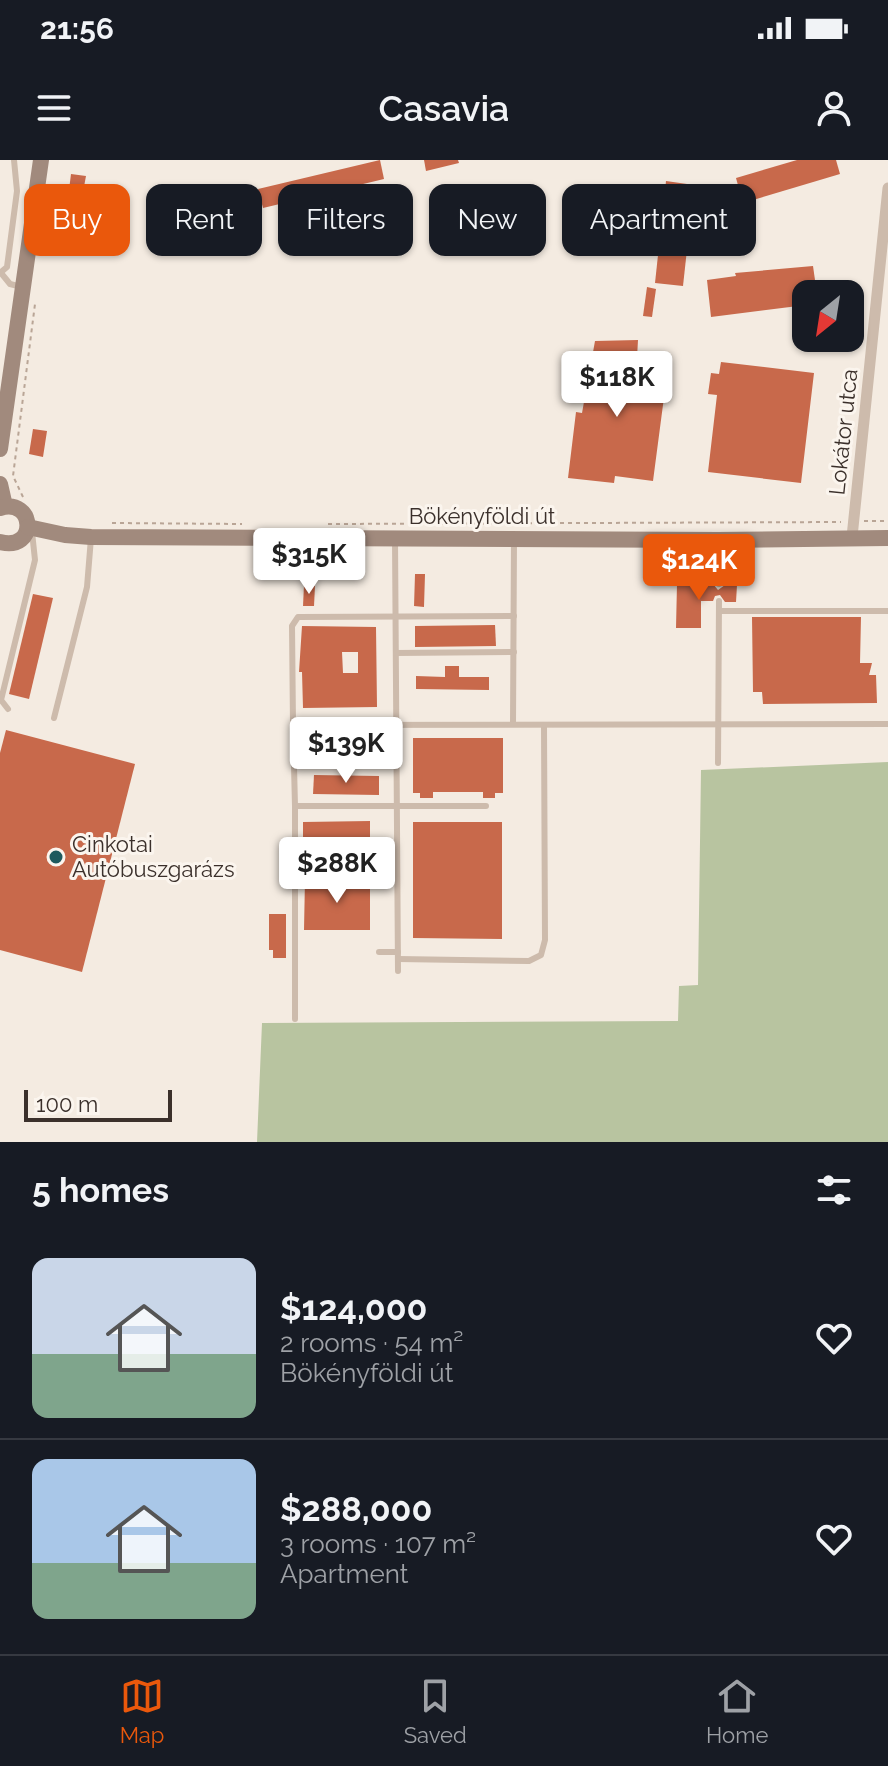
<!DOCTYPE html>
<meta charset="utf-8">
<style>
body{margin:0;font-family:Raleway,sans-serif;background:#20242c;color:#f1f3f6;height:100vh;display:flex;flex-direction:column;font-size:30px;white-space:nowrap}
*{box-sizing:border-box;margin:0}
p{font-size:26px;color:#9ea1a6}
.icon{flex:none;width:44px;height:44px;fill:none;stroke:currentColor;stroke-width:2;stroke-linecap:round;stroke-linejoin:round}
.map{position:relative;height:982px;overflow:hidden}
.panel{display:flex;flex-direction:column;background:#171b24;flex:1}
.panel>*{flex:none}
.guide{position:absolute;left:24px;top:24px;width:840px;height:72px;display:flex;gap:16px}
.needle{width:52px;rotate:210deg}
.controls{position:absolute;left:792px;top:120px;display:grid;gap:16px}
.controls a{display:grid;place-items:center;width:72px;height:72px;border-radius:16px;background:#171b24;box-shadow:0 2px 6px #0004;font-size:40px}
.scale{position:absolute;left:24px;bottom:20px;width:148px;box-sizing:border-box;padding-left:8px;border:4px solid #3b302b;border-top:0;font-size:22px;line-height:28px;white-space:nowrap;color:#3b302b;-webkit-text-stroke:6px #fbf5ee;paint-order:stroke}
.price{position:absolute;translate:-50% -68px;padding:0 18px;border-radius:8px;background:#fff;color:#222;font-size:26px;line-height:52px;filter:drop-shadow(0 2px 4px #0008)}
.price::after{content:'';position:absolute;left:50%;top:48px;width:24px;height:18px;margin-left:-12px;background:inherit;clip-path:polygon(0 0,100% 0,50% 100%)}
.price.selected{background:#ea580c;color:#fff}
ul{padding:0;list-style:none}
li{display:flex;align-items:center;gap:24px;height:200px;padding:0 32px}
li+li{border-top:2px solid #363941}
li span{display:grid;place-items:center;flex:none;width:224px;height:160px;border-radius:16px;color:#555}
li>.icon{margin-inline-start:auto}
span .icon{width:96px;height:96px;fill:#fffc;stroke-width:1}
li b{font-size:34px}
h2{display:flex;justify-content:space-between;align-items:center;height:96px;padding:0 32px;font-size:34px}
.chip{padding:0 28px;border-radius:16px;background:#171b24;box-shadow:0 2px 6px #0004;font-size:28px;line-height:72px}
.chip.selected{background:#ea580c;color:#fff}
.status{display:flex;justify-content:space-between;align-items:center;height:56px;padding:0 40px;background:#171b24;direction:ltr}
.status svg{height:22px;fill:currentColor}
header{display:flex;justify-content:space-between;align-items:center;height:104px;padding:0 32px;background:#171b24;font-size:36px;font-weight:600}
.tab-bar{display:flex;justify-content:space-around;align-items:center;height:112px;border-top:2px solid #363941;background:#171b24;font-size:22px;color:#9ea1a6}
.tab-bar a{display:grid;justify-items:center;gap:4px}
.tab-bar .selected{color:#ea580c}
.map>svg:first-child{display:block}
.green{fill:#b8c4a0}
.building{fill:#c8694b;fill-rule:evenodd}
.lines{fill:none;stroke-linecap:round;stroke-linejoin:round}
.path{stroke:#b9a596;stroke-width:2;stroke-dasharray:4 4;stroke-linecap:butt}
.lane{stroke:#cdbbac;stroke-width:6}
.street{stroke:#cdbbac;stroke-width:11}
.secondary{stroke:#a18a7d;stroke-width:16}
.poi-dot{fill:#1f5a5e;stroke:#fbf5ee;stroke-width:3}
.labels{text-anchor:middle;stroke-width:6;stroke-linejoin:round;paint-order:stroke}
.street-label{font-size:22px;fill:#3b302b;stroke:#fbf5ee}
.poi-label{font-size:22px;fill:#3b302b;stroke:#fbf5ee;text-anchor:start}
</style>
<div class="status"><b>21:56</b><svg viewBox="0 0 49 12"><path d="M0 12V9h3v3zM5 12V6h3v6zM10 12V3h3v9zM15 12V0h3v12zM26 1h20v11H26zM47 4h2v5h-2z"/></svg></div>
<header><svg class="icon" aria-label="menu" viewBox="0 0 24 24"><path d="M4 6h16M4 12h16M4 18h16"/></svg>Casavia<svg class="icon" aria-label="person" viewBox="0 0 24 24"><circle cx="12" cy="8" r="4"/><path d="M4 21q1-7 8-7t8 7"/></svg></header>
<div class="map">
<svg width="888" height="982" viewBox="0 0 888 982">
<rect width="100%" height="100%" fill="#f4ebe1"/>
<path class="green" d="M 888,602 L 888,982 L 257,982 L 262,863 L 678,861 L 679,826 L 698,825 L 701,610 Z"/>
<g class="building">
<path d="M 380,0 L 384,19 L 263,48 L 258,29 Z"/>
<path d="M 424,0 L 458,0 L 459,3 L 426,11 Z"/>
<path d="M 797,0 L 836,0 L 840,14 L 743,43 L 736,18 Z"/>
<path d="M 71,14 L 86,16 L 83,32 L 69,30 Z"/>
<path d="M 666,21 L 694,25 L 683,126 L 655,123 Z"/>
<path d="M 813,106 L 817,134 L 806,134 L 806,145 L 711,157 L 707,120 L 736,116 L 735,113 Z"/>
<path d="M 647,127 L 656,129 L 652,157 L 643,156 Z"/>
<path d="M 638,180 L 637,198 L 630,197 L 627,217 L 666,222 L 653,321 L 615,316 L 614,323 L 568,318 L 576,252 L 582,253 L 595,181 Z"/>
<path d="M 721,202 L 814,213 L 801,323 L 708,312 L 717,235 L 708,234 L 711,213 L 719,214 Z"/>
<path d="M 33,269 L 47,271 L 43,297 L 29,294 Z"/>
<path d="M 415,414 L 425,414 L 424,447 L 414,446 Z"/>
<path d="M 677,424 L 713,424 L 718,430 L 725,425 L 737,425 L 736,442 L 725,442 L 720,435 L 715,436 L 713,441 L 701,441 L 701,468 L 676,468 Z"/>
<path d="M 304,425 L 315,426 L 314,446 L 303,446 Z"/>
<path d="M 33,434 L 53,438 L 29,539 L 9,534 Z"/>
<path d="M 752,457 L 861,457 L 860,503 L 872,503 L 869,515 L 876,515 L 877,543 L 763,544 L 762,532 L 753,532 Z"/>
<path d="M 495,465 L 496,486 L 415,487 L 415,466 Z"/>
<path d="M 302,466 L 376,467 L 377,547 L 303,548 L 302,512 L 299,512 ZM 342,492 L 358,492 L 358,513 L 343,513 Z"/>
<path d="M 445,506 L 459,506 L 459,517 L 489,517 L 489,530 L 416,529 L 416,516 L 445,517 Z"/>
<path d="M 6,570 L 135,604 L 82,812 L 0,790 L 0,593 Z"/>
<path d="M 413,578 L 503,578 L 503,633 L 495,633 L 495,638 L 483,638 L 483,632 L 433,632 L 433,638 L 420,638 L 420,633 L 413,633 Z"/>
<path d="M 314,615 L 379,616 L 379,635 L 313,634 Z"/>
<path d="M 370,661 L 370,682 L 303,684 L 303,662 Z"/>
<path d="M 413,662 L 502,662 L 502,779 L 413,778 Z"/>
<path d="M 305,719 L 316,719 L 321,724 L 328,719 L 370,719 L 370,770 L 304,770 Z"/>
<path d="M 269,754 L 286,754 L 286,798 L 273,798 L 273,790 L 269,790 Z"/>
</g>
<g class="lines">
<g class="path">
<path d="M 23,337 L 13,316 L 35,144"/>
<path d="M 864,361 L 888,361"/>
<path d="M 112,363 L 242,364"/>
<path d="M 328,364 L 841,362"/>
</g>
<g class="lane">
<path d="M 0,113 L 7,107 L 17,31 L 14,0"/>
<path d="M 1,113 L 10,124 L 22,127"/>
<path d="M 395,379 L 398,811"/>
<path d="M 719,383 L 719,424"/>
<path d="M 719,451 L 888,451"/>
<path d="M 396,493 L 514,492"/>
<path d="M 8,549 L 1,540 L 35,400 L 32,372"/>
<path d="M 54,558 L 87,427 L 91,378"/>
<path d="M 513,564 L 514,380"/>
<path d="M 293,565 L 292,466 L 298,457 L 514,456"/>
<path d="M 718,603 L 719,441"/>
<path d="M 345,605 L 347,565"/>
<path d="M 295,646 L 486,646"/>
<path d="M 295,695 L 397,695"/>
<path d="M 322,695 L 322,718"/>
<path d="M 379,792 L 398,792"/>
<path d="M 398,799 L 529,801 L 541,795 L 545,780 L 544,565"/>
<path d="M 295,859 L 295,646 L 293,565 L 888,564"/>
</g>
<path class="street" d="M 852,377 L 888,28"/>
<g class="secondary">
<path d="M 0,289 L 41,0"/>
<path d="M 0,324 L 5,346"/>
<path d="M 0,348 C 35,337 38,392 0,382"/>
<path d="M 28,367 L 65,375 L 91,377 L 718,380 L 888,378"/>
</g>
</g>
<circle class="poi-dot" cx="56" cy="697" r="8"/>
<g class="labels">
<g class="street-label">
<text transform="translate(843 272) rotate(-84)" y="8">Lokátor utca</text>
<text x="482" y="364">Bökényföldi út</text>
</g>
<g class="poi-label">
<text x="72" y="692">Cinkotai<tspan x="72" dy="25">Autóbuszgarázs</tspan></text>
</g>
</g>
</svg>
<div class="controls">
<a><svg class="needle" viewBox="-14 -14 28 28"><path d="M0-13l5 13h-10z" fill="#e53935"/><path d="M0 13l5-13h-10z" fill="#9ea1a6"/></svg></a>
</div>
<div class="scale">100 m</div>
<b class="price" style="left:617px;top:259px">$118K</b>
<b class="price" style="left:309px;top:436px">$315K</b>
<b class="price selected" style="left:699px;top:442px">$124K</b>
<b class="price" style="left:346px;top:625px">$139K</b>
<b class="price" style="left:337px;top:745px">$288K</b>
<div class="guide">
<a class="chip selected">Buy</a>
<a class="chip">Rent</a>
<a class="chip">Filters</a>
<a class="chip">New</a>
<a class="chip">Apartment</a>
</div>
</div>
<section class="panel">
<h2>5 homes<svg class="icon" aria-label="filters" viewBox="0 0 24 24"><path d="M4 7h16M4 17h16"/><circle cx="9" cy="7" r="2"/><circle cx="15" cy="17" r="2"/></svg></h2>
<ul>
<li><span style="background:linear-gradient(#c9d6e8 60%,#7fa58c 0)"><svg class="icon" aria-label="home" viewBox="0 0 24 24"><path d="M3 11l9-7 9 7M6 9v11h12V9"/></svg></span><div><b>$124,000</b><p>2 rooms · 54 m²</p><p>Bökényföldi út</p></div><svg class="icon" aria-label="heart" viewBox="0 0 24 24"><path d="M12 20l-8-8c-3-5 5-10 8-4 3-6 11-1 8 4z"/></svg></li>
<li><span style="background:linear-gradient(#a9c7e8 65%,#7fa58c 0)"><svg class="icon" aria-label="home" viewBox="0 0 24 24"><path d="M3 11l9-7 9 7M6 9v11h12V9"/></svg></span><div><b>$288,000</b><p>3 rooms · 107 m²</p><p>Apartment</p></div><svg class="icon" aria-label="heart" viewBox="0 0 24 24"><path d="M12 20l-8-8c-3-5 5-10 8-4 3-6 11-1 8 4z"/></svg></li>
</ul>
</section>
<nav class="tab-bar">
<a class="selected"><svg class="icon" aria-label="map" viewBox="0 0 24 24"><path d="M3 6l6-2 6 2 6-2v14l-6 2-6-2-6 2zM9 4v14M15 6v14"/></svg>Map</a>
<a><svg class="icon" aria-label="saved" viewBox="0 0 24 24"><path d="M7 4h10v16l-5-4-5 4z"/></svg>Saved</a>
<a><svg class="icon" aria-label="home" viewBox="0 0 24 24"><path d="M3 11l9-7 9 7M6 9v11h12V9"/></svg>Home</a>
</nav>
